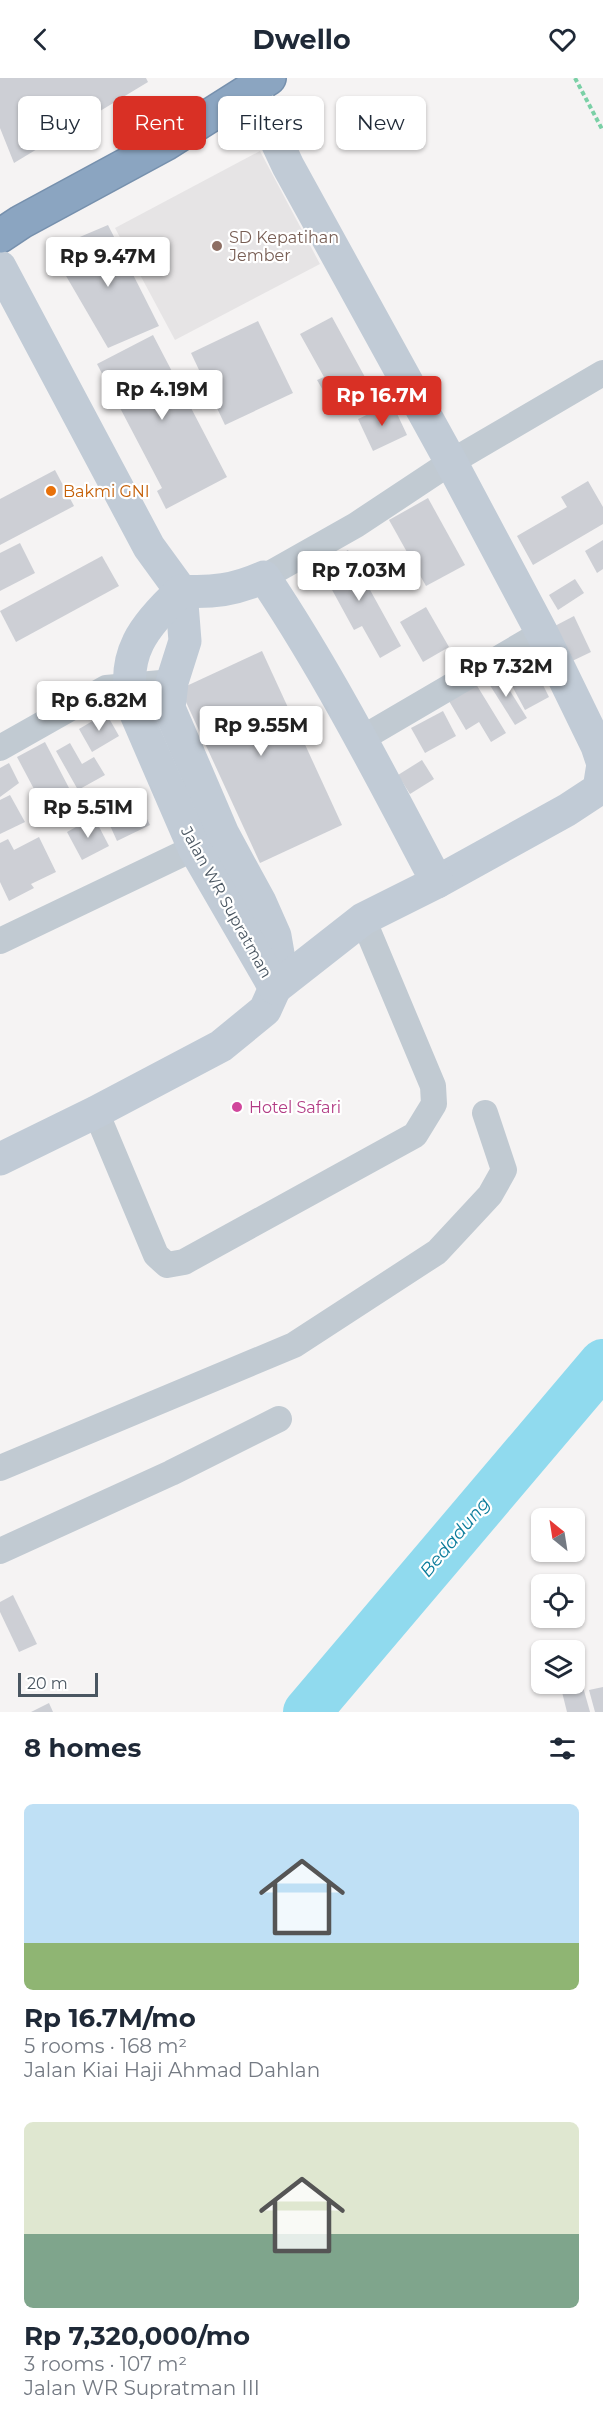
<!DOCTYPE html>
<meta charset="utf-8">
<style>
body{margin:0;font-family:Montserrat,sans-serif;background:#f6f6f7;color:#1f2937;height:100vh;display:flex;flex-direction:column;font-size:22px;white-space:nowrap}
*{box-sizing:border-box;margin:0}
p{font-size:20px;color:#747a83}
.icon{flex:none;width:33px;height:33px;fill:none;stroke:currentColor;stroke-width:2;stroke-linecap:round;stroke-linejoin:round}
.map{position:relative;height:1634px;overflow:hidden}
.side{display:flex;flex-direction:column;background:#fff;flex:1}
.side>*{flex:none}
.banner{position:absolute;left:18px;top:18px;width:567px;height:54px;display:flex;gap:12px}
.needle{width:39px;rotate:330deg}
.buttons{position:absolute;left:531px;top:1430px;display:grid;gap:12px}
.buttons a{display:grid;place-items:center;width:54px;height:54px;border-radius:9px;background:#fff;box-shadow:0 2px 4px #0004;font-size:30px}
.scale{position:absolute;left:18px;bottom:15px;width:80px;box-sizing:border-box;padding-left:6px;border:3px solid #4a5661;border-top:0;font-size:16px;line-height:21px;white-space:nowrap;color:#4a5661;-webkit-text-stroke:4px #fff;paint-order:stroke}
.price{position:absolute;translate:-50% -51px;padding:0 14px;border-radius:6px;background:#fff;color:#222;font-size:20px;line-height:39px;filter:drop-shadow(0 2px 3px #0008)}
.price::after{content:'';position:absolute;left:50%;top:36px;width:18px;height:14px;margin-left:-9px;background:inherit;clip-path:polygon(0 0,100% 0,50% 100%)}
.price.current{background:#d93025;color:#fff}
ul{padding:0;list-style:none}
li{display:grid;align-content:center;gap:12px;height:318px;padding:0 24px}
li span{display:grid;place-items:center;height:186px;border-radius:9px;color:#555}
li>.icon{margin-inline-start:auto}
span .icon{width:108px;height:108px;fill:#fffc;stroke-width:1}
li b{font-size:26px}
h2{display:flex;justify-content:space-between;align-items:center;height:72px;padding:0 24px;font-size:26px}
.pill{padding:0 21px;border-radius:9px;background:#fff;box-shadow:0 2px 4px #0004;font-size:21px;line-height:54px}
.pill.current{background:#d93025;color:#fff}
header{display:flex;justify-content:space-between;align-items:center;height:78px;padding:0 24px;background:#fff;font-size:27px;font-weight:700}
.map>svg:first-child{display:block}
.education{fill:#e6e4e5}
.lines{fill:none;stroke-linecap:round;stroke-linejoin:round}
.river{stroke:#90daee;stroke-width:48}
.building{fill:#cdcfd5}
.highway-casing{stroke:#7690ad;stroke-width:36}
.path{stroke:#7ad0a6;stroke-width:4;stroke-dasharray:4.5 3;stroke-linecap:butt}
.street{stroke:#c1cad2;stroke-width:26}
.secondary{stroke:#c1cbd6;stroke-width:33}
.highway{stroke:#8ba5c1;stroke-width:33}
.education-dot{fill:#8d6e63;stroke:#fff;stroke-width:2}
.food-dot{fill:#e8710a;stroke:#fff;stroke-width:2}
.hotel-dot{fill:#d1479c;stroke:#fff;stroke-width:2}
.labels{text-anchor:middle;stroke-width:4.5;stroke-linejoin:round;paint-order:stroke}
.education-label{font-size:16px;fill:#785e54;stroke:#fff;text-anchor:start}
.food-label{font-size:16px;fill:#c56008;stroke:#fff;text-anchor:start}
.street-label{font-size:16px;fill:#4a5661;stroke:#fff}
.hotel-label{font-size:16px;fill:#b23c85;stroke:#fff;text-anchor:start}
.water-label{font-size:18px;font-style:italic;fill:#0c7c9b;stroke:#fff}
</style>
<header><svg class="icon" aria-label="back" viewBox="0 0 24 24"><path d="M15 5l-7 7 7 7"/></svg>Dwello<svg class="icon" aria-label="heart" viewBox="0 0 24 24"><path d="M12 20l-8-8c-3-5 5-10 8-4 3-6 11-1 8 4z"/></svg></header>
<div class="map">
<svg width="603" height="1634" viewBox="0 0 603 1634">
<rect width="100%" height="100%" fill="#f5f3f3"/>
<path class="education" d="M 260,73 L 320,186 L 175,262 L 115,150 Z"/>
<g class="lines">
<path class="river" d="M 307,1634 L 603,1285"/>
</g>
<g class="building">
<path d="M 0,0 L 146,0 L 148,4 L 14,85 L 0,50 Z"/>
<path d="M 108,147 L 159,248 L 108,270 L 62,191 L 75,161 Z"/>
<path d="M 332,239 L 366,301 L 334,318 L 331,311 L 324,314 L 317,302 L 324,299 L 300,256 Z"/>
<path d="M 258,243 L 293,315 L 225,347 L 191,275 Z"/>
<path d="M 153,257 L 227,399 L 166,431 L 157,413 L 162,410 L 97,286 Z"/>
<path d="M 392,325 L 407,357 L 373,373 L 358,341 Z"/>
<path d="M 55,392 L 74,428 L 0,467 L 0,421 Z"/>
<path d="M 588,403 L 603,429 L 603,446 L 533,487 L 517,458 L 567,429 L 561,419 Z"/>
<path d="M 428,420 L 465,487 L 426,508 L 389,442 Z"/>
<path d="M 603,462 L 603,491 L 597,495 L 585,473 Z"/>
<path d="M 20,465 L 35,495 L 0,513 L 0,475 Z"/>
<path d="M 348,472 L 401,568 L 380,580 L 362,548 L 354,552 L 319,488 Z"/>
<path d="M 102,478 L 119,508 L 16,564 L 0,533 Z"/>
<path d="M 575,501 L 584,515 L 558,532 L 549,517 Z"/>
<path d="M 426,529 L 449,569 L 423,584 L 400,544 Z"/>
<path d="M 574,538 L 591,574 L 568,585 L 551,550 Z"/>
<path d="M 262,573 L 342,747 L 260,785 L 180,611 Z"/>
<path d="M 536,593 L 549,619 L 525,632 L 511,606 Z"/>
<path d="M 498,594 L 527,640 L 515,647 L 486,601 Z"/>
<path d="M 476,606 L 506,655 L 491,664 L 479,644 L 466,652 L 449,623 Z"/>
<path d="M 443,633 L 456,658 L 425,675 L 411,650 Z"/>
<path d="M 106,635 L 119,658 L 92,674 L 79,651 Z"/>
<path d="M 45,664 L 80,731 L 52,745 L 17,679 Z"/>
<path d="M 70,665 L 82,686 L 94,679 L 105,697 L 78,712 L 56,673 Z"/>
<path d="M 422,682 L 434,701 L 410,716 L 398,697 Z"/>
<path d="M 9,685 L 19,705 L 0,719 L 0,690 Z"/>
<path d="M 10,717 L 25,744 L 0,756 L 0,722 Z"/>
<path d="M 111,717 L 116,726 L 135,717 L 150,747 L 117,763 L 99,723 Z"/>
<path d="M 94,739 L 109,768 L 82,782 L 67,754 Z"/>
<path d="M 39,759 L 56,794 L 31,806 L 34,810 L 9,823 L 0,804 L 0,765 L 8,761 L 14,772 Z"/>
<path d="M 13,1517 L 37,1566 L 19,1574 L 0,1534 L 0,1524 Z"/>
<path d="M 583,1609 L 590,1634 L 567,1634 L 562,1614 Z"/>
<path d="M 603,1609 L 603,1634 L 595,1634 L 589,1612 Z"/>
<path d="M 49,1625 L 53,1634 L 31,1634 Z"/>
</g>
<g class="lines">
<defs>
<path id="highway" d="M 0,158 L 21,144 L 165,66 L 269,0"/>
</defs>
<use href="#highway" class="highway-casing"/>
<path class="path" d="M 575,0 L 603,53"/>
<g class="street">
<path d="M 264,499 L 356,447 L 451,384 L 603,295"/>
<path d="M 361,661 L 542,555"/>
<path d="M 0,670 L 106,610 L 172,604"/>
<path d="M 0,863 L 211,762"/>
<path d="M 96,1034 L 156,1177 L 167,1187 L 184,1184 L 415,1057 L 434,1026 L 433,1008 L 363,841"/>
<path d="M 0,1390 L 294,1267 L 437,1174 L 490,1117 L 504,1092 L 485,1035"/>
<path d="M 0,1473 L 171,1395 L 279,1341"/>
</g>
<g class="secondary">
<path d="M 252,11 L 288,88 L 451,384 L 542,555 L 597,668 L 603,686 L 599,711 L 567,732 L 437,804"/>
<path d="M 0,189 L 149,469 L 181,513 L 185,563 L 172,604 L 169,630 L 223,756 L 260,824 L 275,858 L 280,887 L 275,910 L 265,932 L 221,968 L 96,1034 L 0,1081"/>
<path d="M 264,499 C 329,596 382,700 437,804 L 363,841 L 275,910 L 194,770 L 133,629 C 120,577 144,547 181,513 C 212,515 235,512 264,499 Z"/>
</g>
<use href="#highway" class="highway"/>
</g>
<circle class="education-dot" cx="217" cy="168" r="6"/>
<circle class="food-dot" cx="51" cy="413" r="6"/>
<circle class="hotel-dot" cx="237" cy="1029" r="6"/>
<g class="labels">
<g class="education-label">
<text x="229" y="165">SD Kepatihan<tspan x="229" dy="18">Jember</tspan></text>
</g>
<g class="food-label">
<text x="63" y="419">Bakmi GNI</text>
</g>
<g class="street-label">
<text transform="translate(227 824) rotate(61)" y="6">Jalan WR Supratman</text>
</g>
<g class="hotel-label">
<text x="249" y="1035">Hotel Safari</text>
</g>
<g class="water-label">
<text transform="translate(455 1459) rotate(-50)" y="6">Bedadung</text>
</g>
</g>
</svg>
<div class="buttons">
<a><svg class="needle" viewBox="-14 -14 28 28"><path d="M0-13l5 13h-10z" fill="#e53935"/><path d="M0 13l5-13h-10z" fill="#747a83"/></svg></a>
<a><svg class="icon" aria-label="locate" viewBox="0 0 24 24"><circle cx="12" cy="12" r="6"/><path d="M12 2v4M12 18v4M2 12h4M18 12h4"/></svg></a>
<a><svg class="icon" aria-label="layers" viewBox="0 0 24 24"><path d="M12 4l9 5-9 5-9-5zM3 14l9 5 9-5"/></svg></a>
</div>
<div class="scale">20 m</div>
<b class="price" style="left:108px;top:210px">Rp 9.47M</b>
<b class="price" style="left:162px;top:343px">Rp 4.19M</b>
<b class="price current" style="left:382px;top:349px">Rp 16.7M</b>
<b class="price" style="left:359px;top:524px">Rp 7.03M</b>
<b class="price" style="left:506px;top:620px">Rp 7.32M</b>
<b class="price" style="left:99px;top:654px">Rp 6.82M</b>
<b class="price" style="left:261px;top:679px">Rp 9.55M</b>
<b class="price" style="left:88px;top:761px">Rp 5.51M</b>
<div class="banner">
<a class="pill">Buy</a>
<a class="pill current">Rent</a>
<a class="pill">Filters</a>
<a class="pill">New</a>
</div>
</div>
<section class="side">
<h2>8 homes<svg class="icon" aria-label="filters" viewBox="0 0 24 24"><path d="M4 7h16M4 17h16"/><circle cx="9" cy="7" r="2"/><circle cx="15" cy="17" r="2"/></svg></h2>
<ul>
<li><span style="background:linear-gradient(#bfe0f5 75%,#8fb573 0)"><svg class="icon" aria-label="home" viewBox="0 0 24 24"><path d="M3 11l9-7 9 7M6 9v11h12V9"/></svg></span><div><b>Rp 16.7M/mo</b><p>5 rooms · 168 m²</p><p>Jalan Kiai Haji Ahmad Dahlan</p></div></li>
<li><span style="background:linear-gradient(#dfe7d0 60%,#7fa58c 0)"><svg class="icon" aria-label="home" viewBox="0 0 24 24"><path d="M3 11l9-7 9 7M6 9v11h12V9"/></svg></span><div><b>Rp 7,320,000/mo</b><p>3 rooms · 107 m²</p><p>Jalan WR Supratman III</p></div></li>
</ul>
</section>
